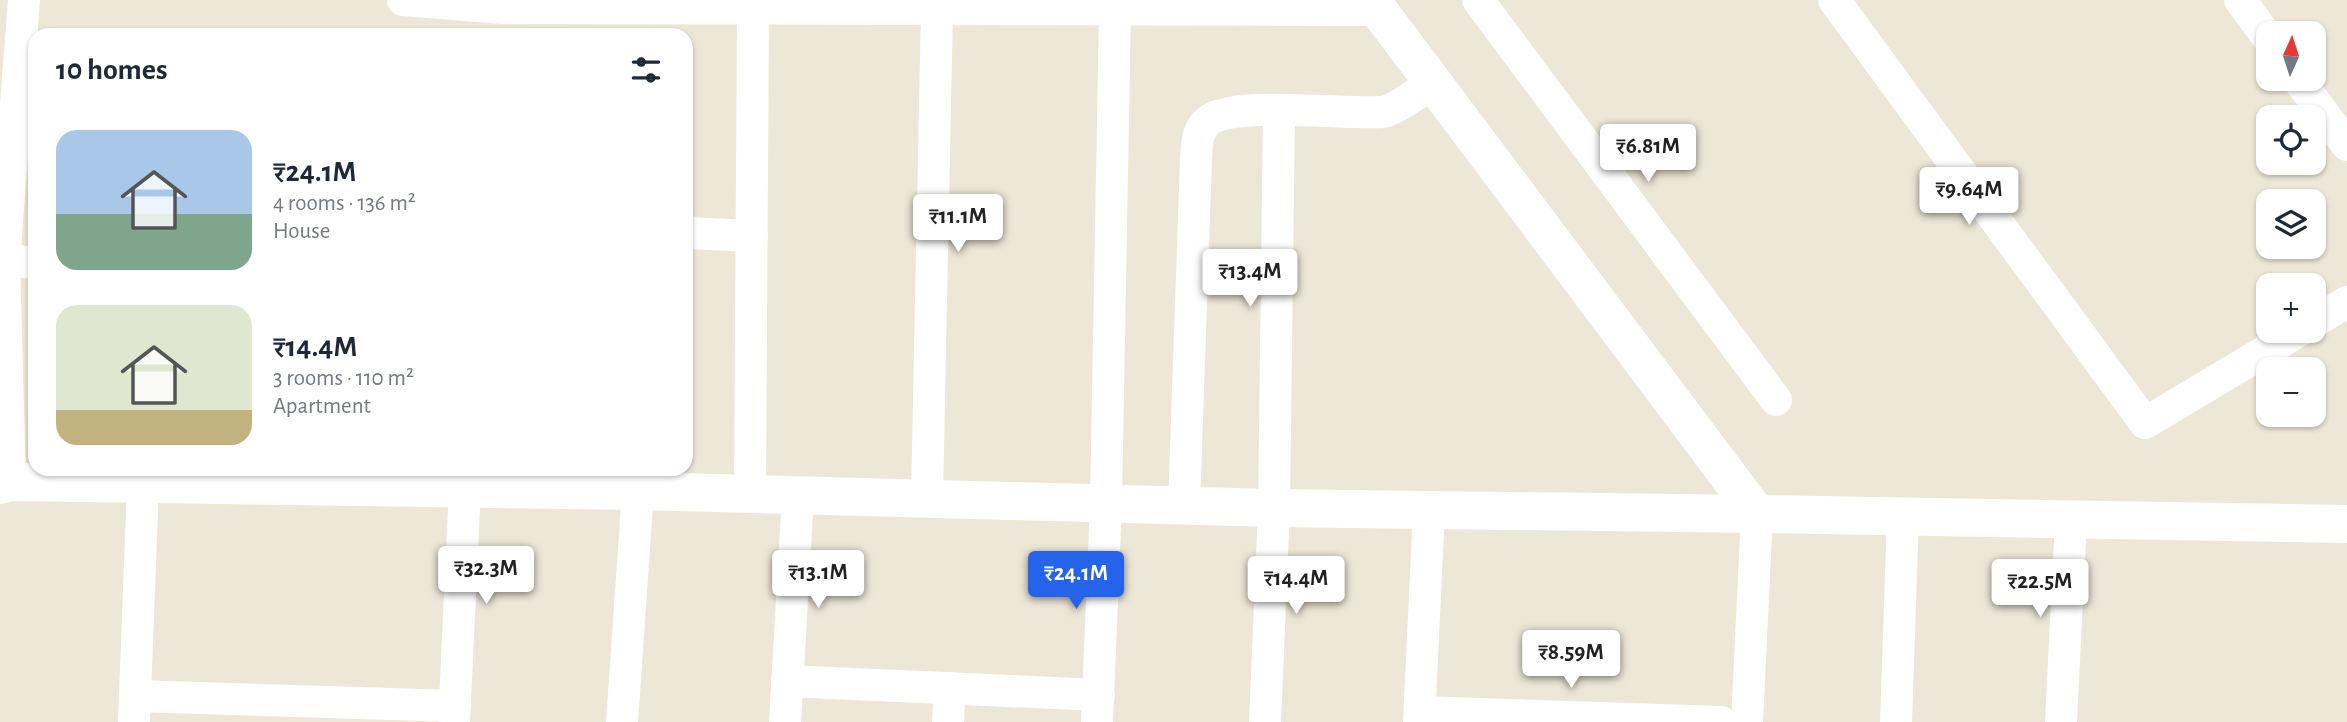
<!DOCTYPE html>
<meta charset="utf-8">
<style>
body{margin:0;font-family:"Alegreya Sans",sans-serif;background:#f6f6f7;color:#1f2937;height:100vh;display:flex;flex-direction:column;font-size:26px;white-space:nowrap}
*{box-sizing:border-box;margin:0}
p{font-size:23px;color:#747a83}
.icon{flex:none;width:38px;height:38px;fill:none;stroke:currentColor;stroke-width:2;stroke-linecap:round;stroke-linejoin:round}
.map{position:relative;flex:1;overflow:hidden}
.sheet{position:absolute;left:28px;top:28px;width:665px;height:448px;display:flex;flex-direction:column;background:#fff;border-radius:21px;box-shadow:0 2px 5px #0004}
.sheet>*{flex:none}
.needle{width:46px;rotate:3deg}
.controls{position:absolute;left:2256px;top:21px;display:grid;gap:14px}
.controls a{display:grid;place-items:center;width:70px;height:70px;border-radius:14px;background:#fff;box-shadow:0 2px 5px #0004;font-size:35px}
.price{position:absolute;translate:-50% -60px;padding:0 16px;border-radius:7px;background:#fff;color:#222;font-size:23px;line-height:46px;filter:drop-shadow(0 2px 4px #0008)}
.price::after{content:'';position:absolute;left:50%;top:42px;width:21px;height:16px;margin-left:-10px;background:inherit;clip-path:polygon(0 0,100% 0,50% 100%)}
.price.selected{background:#2563eb;color:#fff}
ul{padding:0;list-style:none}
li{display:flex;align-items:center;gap:21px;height:175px;padding:0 28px}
li span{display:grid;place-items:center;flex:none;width:196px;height:140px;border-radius:21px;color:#555}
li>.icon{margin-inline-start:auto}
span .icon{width:84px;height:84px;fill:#fffc;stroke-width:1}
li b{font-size:30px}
h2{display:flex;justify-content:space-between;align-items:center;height:84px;padding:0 28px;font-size:30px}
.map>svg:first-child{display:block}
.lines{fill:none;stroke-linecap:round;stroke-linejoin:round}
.minor{stroke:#fff;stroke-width:32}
.tertiary{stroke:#fff;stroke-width:38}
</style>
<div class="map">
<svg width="2347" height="722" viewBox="0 0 2347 722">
<rect width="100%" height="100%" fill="#ede7d8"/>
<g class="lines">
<g class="minor">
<path d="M 403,0 L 503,8 L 1379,10"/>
<path d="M 1478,0 L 1776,400"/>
<path d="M 1834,0 L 2145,423 L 2299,331"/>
<path d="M 2240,0 L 2268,38"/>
<path d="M 2298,79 L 2347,145"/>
<path d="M 686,233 L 752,236"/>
<path d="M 0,259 L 35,263"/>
<path d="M 2314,322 L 2347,302"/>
<path d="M 10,482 L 4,260 L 24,0"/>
<path d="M 750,494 L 753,9"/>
<path d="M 927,498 L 937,9"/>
<path d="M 1184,506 L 1196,160 C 1197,146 1196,131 1208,121 C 1232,100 1347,115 1382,112 C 1395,111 1421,90 1433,83"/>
<path d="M 787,681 L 1099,695"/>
<path d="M 135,696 L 455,706"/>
<path d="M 1420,712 L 1721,722"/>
<path d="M 134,722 L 143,484"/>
<path d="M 454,722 L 465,488"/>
<path d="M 622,722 L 638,491"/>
<path d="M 785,722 L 798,495"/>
<path d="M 948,722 L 950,688"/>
<path d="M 1097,722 L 1106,503 L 1115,10"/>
<path d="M 1265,722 L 1274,508 L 1279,110"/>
<path d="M 1419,722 L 1429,510"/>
<path d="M 1747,722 L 1757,514"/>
<path d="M 1896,722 L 1903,516"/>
<path d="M 2061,722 L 2071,519"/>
</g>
<g class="tertiary">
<path d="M 1371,0 L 1757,514 L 2347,524"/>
<path d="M 0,485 L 10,482 L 638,491 L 1274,508 L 1757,514"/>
</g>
</g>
</svg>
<div class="controls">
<a><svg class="needle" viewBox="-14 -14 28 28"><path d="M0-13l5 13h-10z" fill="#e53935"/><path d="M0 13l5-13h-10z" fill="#747a83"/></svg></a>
<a><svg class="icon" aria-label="locate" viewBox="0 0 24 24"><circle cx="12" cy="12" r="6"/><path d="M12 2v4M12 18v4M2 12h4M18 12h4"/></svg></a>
<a><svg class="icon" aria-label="layers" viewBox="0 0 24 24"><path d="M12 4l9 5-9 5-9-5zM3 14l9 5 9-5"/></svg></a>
<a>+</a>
<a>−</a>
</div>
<b class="price" style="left:1648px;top:184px">₹6.81M</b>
<b class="price" style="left:1969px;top:227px">₹9.64M</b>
<b class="price" style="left:958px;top:254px">₹11.1M</b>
<b class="price" style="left:1250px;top:309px">₹13.4M</b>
<b class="price" style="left:486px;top:606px">₹32.3M</b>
<b class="price" style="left:818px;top:610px">₹13.1M</b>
<b class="price selected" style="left:1076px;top:611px">₹24.1M</b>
<b class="price" style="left:1296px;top:616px">₹14.4M</b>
<b class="price" style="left:2040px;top:619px">₹22.5M</b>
<b class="price" style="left:1571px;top:690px">₹8.59M</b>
<section class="sheet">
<h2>10 homes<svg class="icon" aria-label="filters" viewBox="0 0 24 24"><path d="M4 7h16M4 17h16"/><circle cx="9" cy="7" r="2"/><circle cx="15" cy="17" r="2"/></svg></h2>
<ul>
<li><span style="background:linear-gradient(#a9c7e8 60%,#7fa58c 0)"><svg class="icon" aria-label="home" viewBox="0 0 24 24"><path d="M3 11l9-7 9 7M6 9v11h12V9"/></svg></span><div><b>₹24.1M</b><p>4 rooms · 136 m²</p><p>House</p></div></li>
<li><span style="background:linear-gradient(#dfe7d0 75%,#c2b280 0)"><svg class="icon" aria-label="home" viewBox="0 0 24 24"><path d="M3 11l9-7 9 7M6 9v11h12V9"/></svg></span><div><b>₹14.4M</b><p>3 rooms · 110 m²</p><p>Apartment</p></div></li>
</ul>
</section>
</div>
